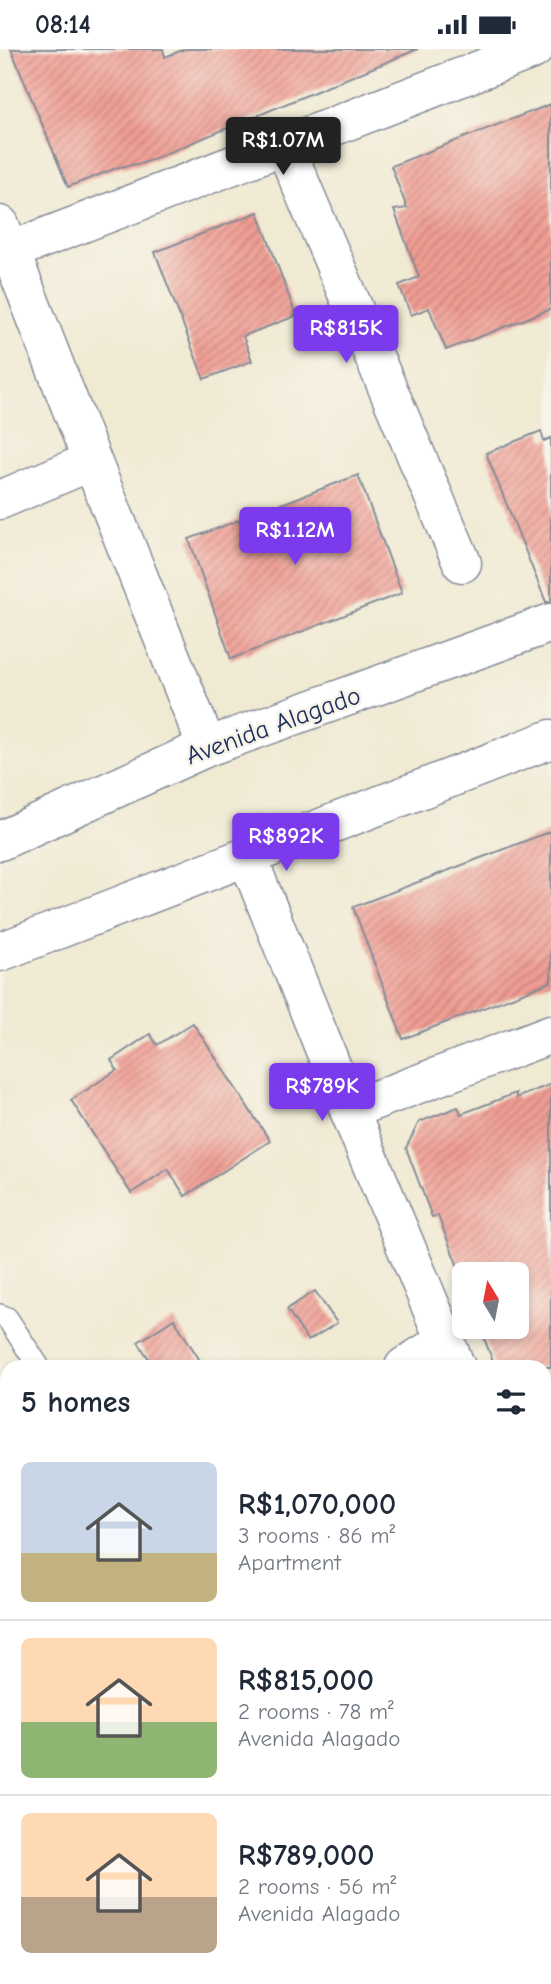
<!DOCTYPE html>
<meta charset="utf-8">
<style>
body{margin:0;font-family:"Comic Neue",sans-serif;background:#f2f2f3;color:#1f2937;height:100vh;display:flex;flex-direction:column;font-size:26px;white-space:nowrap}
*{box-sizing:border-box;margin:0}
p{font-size:23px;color:#747a83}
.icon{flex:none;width:38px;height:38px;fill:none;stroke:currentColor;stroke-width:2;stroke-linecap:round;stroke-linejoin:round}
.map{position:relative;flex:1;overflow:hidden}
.side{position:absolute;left:0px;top:1311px;width:551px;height:625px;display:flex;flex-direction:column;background:#fff;border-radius:21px 21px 0 0;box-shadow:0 4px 10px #0003}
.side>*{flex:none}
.needle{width:46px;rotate:350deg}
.fabs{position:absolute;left:452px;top:1213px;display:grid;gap:14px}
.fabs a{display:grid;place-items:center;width:77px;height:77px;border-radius:10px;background:#fff;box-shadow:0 4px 10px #0003;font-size:35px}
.price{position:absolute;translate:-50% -60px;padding:0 16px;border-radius:7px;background:#7c3aed;color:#fff;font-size:23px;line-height:46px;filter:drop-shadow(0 2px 4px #0008)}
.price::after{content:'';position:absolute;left:50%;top:42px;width:21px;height:16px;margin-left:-10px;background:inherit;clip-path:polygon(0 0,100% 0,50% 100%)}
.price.selected{background:#222;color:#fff}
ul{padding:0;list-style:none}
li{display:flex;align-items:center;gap:21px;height:175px;padding:0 21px}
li+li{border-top:2px solid #e0e1e3}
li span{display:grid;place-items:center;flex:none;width:196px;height:140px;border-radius:10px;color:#555}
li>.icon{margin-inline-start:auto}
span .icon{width:84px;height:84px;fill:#fffc;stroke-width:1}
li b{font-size:30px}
h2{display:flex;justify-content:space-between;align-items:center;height:84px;padding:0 21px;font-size:30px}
.status{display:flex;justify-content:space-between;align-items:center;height:49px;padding:0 35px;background:#fff;direction:ltr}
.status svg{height:19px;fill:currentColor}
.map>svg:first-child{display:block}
.building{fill:url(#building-hatch)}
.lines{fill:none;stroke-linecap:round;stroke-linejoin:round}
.lane-casing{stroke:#868c98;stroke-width:24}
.street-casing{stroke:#868c98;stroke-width:41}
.secondary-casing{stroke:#868c98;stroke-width:41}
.lane{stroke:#fff;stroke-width:21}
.street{stroke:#fff;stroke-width:38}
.secondary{stroke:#fff;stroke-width:38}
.labels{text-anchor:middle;stroke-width:5;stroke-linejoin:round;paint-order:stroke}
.street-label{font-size:26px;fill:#1b2f5e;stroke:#f7f3e8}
</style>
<div class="status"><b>08:14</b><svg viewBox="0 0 49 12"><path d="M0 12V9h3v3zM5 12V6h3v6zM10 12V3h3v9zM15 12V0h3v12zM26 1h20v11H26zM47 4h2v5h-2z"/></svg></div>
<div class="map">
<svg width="551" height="1935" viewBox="0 0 551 1935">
<defs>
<pattern id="building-hatch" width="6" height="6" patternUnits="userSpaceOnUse" patternTransform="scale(1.75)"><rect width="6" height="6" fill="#f09d93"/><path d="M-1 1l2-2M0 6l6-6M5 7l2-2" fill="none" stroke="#c2807b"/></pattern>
</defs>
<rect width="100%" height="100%" fill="#f7f3e8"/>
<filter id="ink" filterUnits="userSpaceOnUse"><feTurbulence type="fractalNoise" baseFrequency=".0143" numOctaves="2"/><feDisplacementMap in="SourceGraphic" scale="14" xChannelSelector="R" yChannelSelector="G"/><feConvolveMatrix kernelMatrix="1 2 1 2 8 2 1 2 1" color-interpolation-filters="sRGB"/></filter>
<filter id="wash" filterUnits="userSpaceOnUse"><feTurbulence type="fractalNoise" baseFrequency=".00686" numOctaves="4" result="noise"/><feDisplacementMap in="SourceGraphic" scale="28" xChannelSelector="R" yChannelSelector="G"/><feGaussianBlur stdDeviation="1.57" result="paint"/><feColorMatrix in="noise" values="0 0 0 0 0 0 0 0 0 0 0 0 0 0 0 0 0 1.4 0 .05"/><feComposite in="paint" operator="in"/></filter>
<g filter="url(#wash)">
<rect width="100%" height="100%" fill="#f0ead3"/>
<g id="blocks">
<g class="building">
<path d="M 11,0 L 163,0 L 165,8 L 185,0 L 418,0 L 143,114 L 119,118 L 68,138 Z"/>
<path d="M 551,55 L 551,260 L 446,301 L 429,259 L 411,266 L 399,236 L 419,228 L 394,161 L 407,159 L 391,117 Z"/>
<path d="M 258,163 L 296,267 L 243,287 L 252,312 L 204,330 L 155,203 Z"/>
<path d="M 541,382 L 544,392 L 551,389 L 551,553 L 546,553 L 486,404 Z"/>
<path d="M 358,426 L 402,544 L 231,610 L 189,490 Z"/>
<path d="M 551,782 L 551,933 L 403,990 L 353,858 Z"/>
<path d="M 193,974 L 270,1092 L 185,1147 L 168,1120 L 131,1144 L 71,1051 L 117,1021 L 111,1011 L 150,985 L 157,996 Z"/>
<path d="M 551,1035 L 551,1318 L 495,1318 L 480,1278 L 516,1278 L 516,1225 L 464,1225 L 464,1233 L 438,1167 L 432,1168 L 406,1099 L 419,1073 L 458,1058 L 461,1065 L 516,1044 L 516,1049 Z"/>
<path d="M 315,1242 L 337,1274 L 308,1292 L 287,1260 Z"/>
<path d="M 174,1270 L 204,1318 L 154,1318 L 138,1293 Z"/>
</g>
</g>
</g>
<g filter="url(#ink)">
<use href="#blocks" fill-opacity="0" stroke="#868c98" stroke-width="2"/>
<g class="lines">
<defs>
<path id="lane" d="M 0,1266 L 7,1269 L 39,1318"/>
<g id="street">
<path d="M 284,96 L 462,514"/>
<path d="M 0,176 L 92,412 L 207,698"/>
<path d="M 10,202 L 534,0"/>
<path d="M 0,451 L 92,412"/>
<path d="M 349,1061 L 551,985"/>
<path d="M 404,1318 L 446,1291"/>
<path d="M 0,1485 L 7,1496"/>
<path d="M 0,1572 L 7,1567"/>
<path d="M 0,1844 L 7,1840"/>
<path d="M 285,1928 L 289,1935"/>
</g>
<g id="secondary">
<path d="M 0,792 L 207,698 L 551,574"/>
<path d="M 247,807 L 349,1061 L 456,1318"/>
<path d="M 0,903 L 551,690"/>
<path d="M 544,1555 L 551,1572"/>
</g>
</defs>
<use href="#lane" class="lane-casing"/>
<use href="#street" class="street-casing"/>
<use href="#secondary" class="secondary-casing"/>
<use href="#lane" class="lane"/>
<use href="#street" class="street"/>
<use href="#secondary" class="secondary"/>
</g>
</g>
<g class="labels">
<g class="street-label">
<text transform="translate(273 676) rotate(-20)" y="9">Avenida Alagado</text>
</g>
</g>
</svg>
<div class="fabs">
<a><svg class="needle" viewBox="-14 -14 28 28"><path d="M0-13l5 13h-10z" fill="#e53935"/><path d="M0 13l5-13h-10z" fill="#747a83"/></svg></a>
</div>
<b class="price selected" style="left:283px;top:128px">R$1.07M</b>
<b class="price" style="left:346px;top:316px">R$815K</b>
<b class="price" style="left:295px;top:518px">R$1.12M</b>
<b class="price" style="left:286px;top:824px">R$892K</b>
<b class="price" style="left:322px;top:1074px">R$789K</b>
<section class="side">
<h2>5 homes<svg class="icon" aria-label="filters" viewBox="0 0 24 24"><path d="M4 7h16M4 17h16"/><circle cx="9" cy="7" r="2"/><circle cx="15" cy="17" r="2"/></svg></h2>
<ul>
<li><span style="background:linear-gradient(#c9d6e8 65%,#c2b280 0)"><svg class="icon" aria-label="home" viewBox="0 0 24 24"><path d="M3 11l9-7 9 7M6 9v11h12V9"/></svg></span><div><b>R$1,070,000</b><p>3 rooms · 86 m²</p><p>Apartment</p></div></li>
<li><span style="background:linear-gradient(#ffd9b3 60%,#8fb573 0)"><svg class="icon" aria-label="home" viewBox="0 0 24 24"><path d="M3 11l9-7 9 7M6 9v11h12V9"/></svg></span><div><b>R$815,000</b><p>2 rooms · 78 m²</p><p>Avenida Alagado</p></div></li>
<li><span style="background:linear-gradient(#ffd9b3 60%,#b9a48a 0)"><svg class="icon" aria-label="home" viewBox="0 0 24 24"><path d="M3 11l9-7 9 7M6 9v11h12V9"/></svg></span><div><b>R$789,000</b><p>2 rooms · 56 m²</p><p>Avenida Alagado</p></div></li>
</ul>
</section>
</div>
